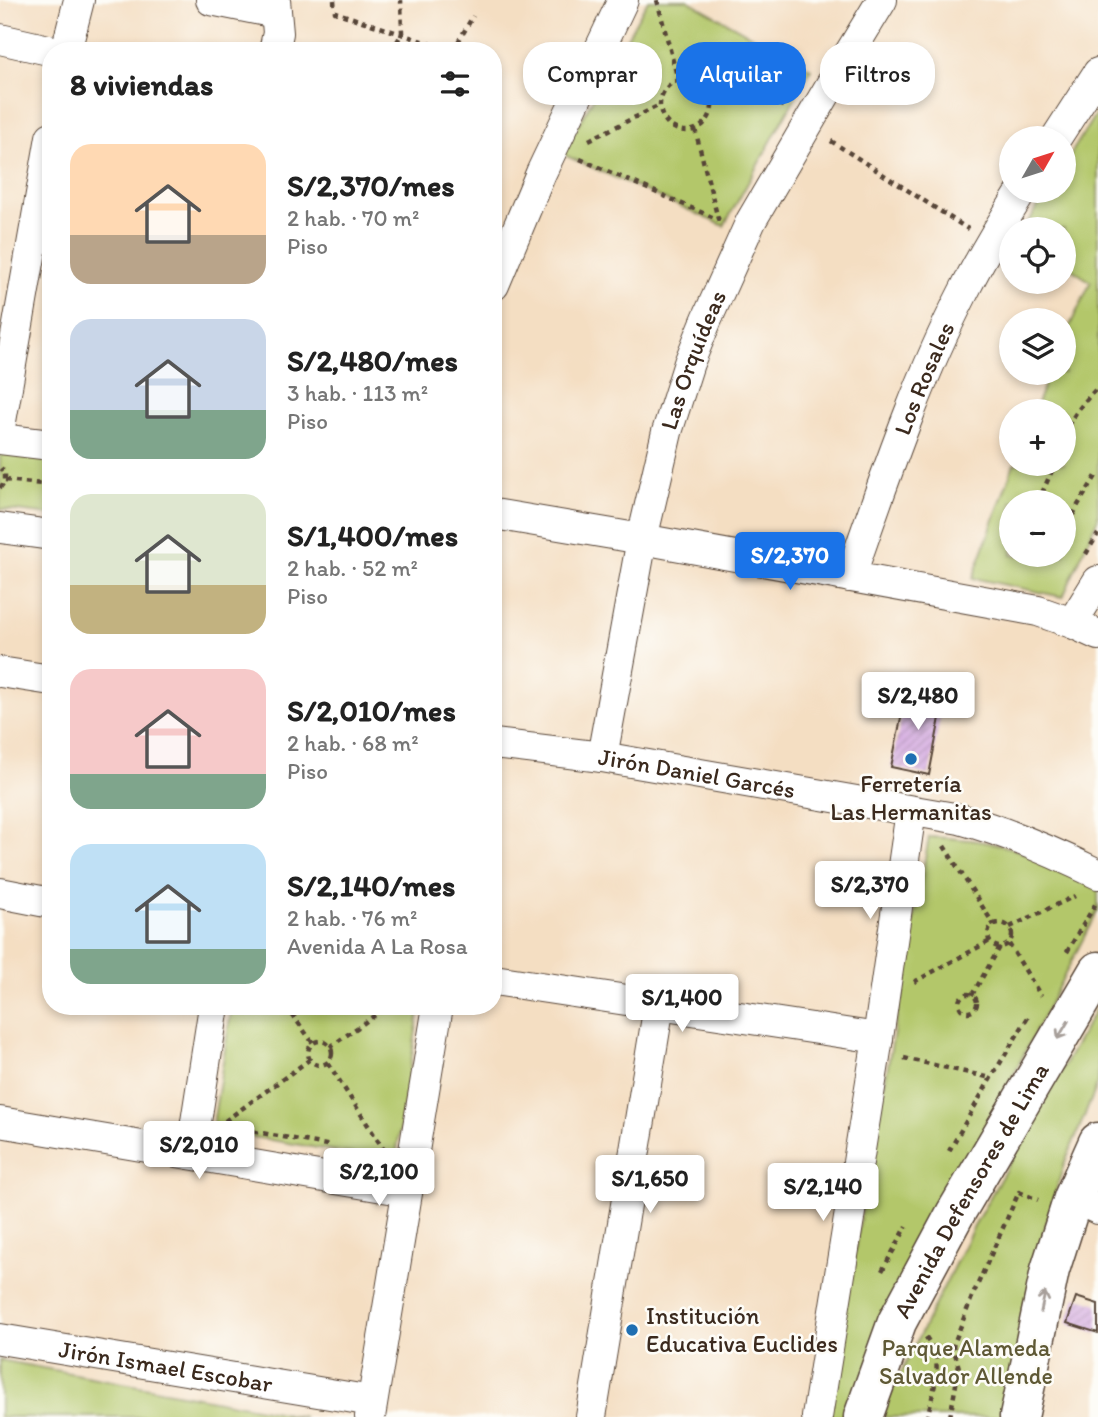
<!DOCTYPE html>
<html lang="es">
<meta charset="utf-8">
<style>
body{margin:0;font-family:Itim,sans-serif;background:#f6f6f6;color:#222;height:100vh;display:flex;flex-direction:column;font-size:26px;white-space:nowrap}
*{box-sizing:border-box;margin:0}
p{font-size:23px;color:#767676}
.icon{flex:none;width:38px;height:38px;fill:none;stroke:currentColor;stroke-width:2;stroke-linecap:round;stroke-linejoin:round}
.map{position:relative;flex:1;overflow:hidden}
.drawer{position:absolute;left:42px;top:42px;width:460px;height:973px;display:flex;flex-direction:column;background:#fff;border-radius:28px;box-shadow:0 4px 10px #0003}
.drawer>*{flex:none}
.top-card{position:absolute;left:523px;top:42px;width:469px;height:63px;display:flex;gap:14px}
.needle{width:46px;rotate:51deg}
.fabs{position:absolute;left:999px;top:126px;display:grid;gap:14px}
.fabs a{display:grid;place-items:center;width:77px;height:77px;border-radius:50%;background:#fff;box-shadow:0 4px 10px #0003;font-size:35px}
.price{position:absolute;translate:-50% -60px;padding:0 16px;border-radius:7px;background:#fff;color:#222;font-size:23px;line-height:46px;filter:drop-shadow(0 2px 4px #0008)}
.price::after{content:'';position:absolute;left:50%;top:42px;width:21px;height:16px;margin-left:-10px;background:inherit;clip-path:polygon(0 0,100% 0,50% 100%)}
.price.on{background:#1a73e8;color:#fff}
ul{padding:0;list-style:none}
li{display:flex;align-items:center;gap:21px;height:175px;padding:0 28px}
li span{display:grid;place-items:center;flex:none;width:196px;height:140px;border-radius:21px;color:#555}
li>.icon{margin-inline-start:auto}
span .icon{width:84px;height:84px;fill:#fffc;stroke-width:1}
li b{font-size:30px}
h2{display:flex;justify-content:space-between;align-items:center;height:84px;padding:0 28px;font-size:30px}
.tag{padding:0 24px;border-radius:28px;background:#fff;box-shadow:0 4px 10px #0003;font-size:24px;line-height:63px}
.tag.on{background:#1a73e8;color:#fff}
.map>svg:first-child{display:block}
.green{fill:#b3c76b;stroke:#777844;stroke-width:2;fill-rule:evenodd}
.building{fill:url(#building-hatch)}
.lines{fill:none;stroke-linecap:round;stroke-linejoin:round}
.street-casing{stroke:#574537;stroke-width:32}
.secondary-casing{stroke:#574537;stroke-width:41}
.path{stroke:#574537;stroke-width:4.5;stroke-dasharray:5 5;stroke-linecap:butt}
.street{stroke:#fff;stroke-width:30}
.secondary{stroke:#fff;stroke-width:38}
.oneway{stroke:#a79f9a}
.poi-dot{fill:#1f6fb2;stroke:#fdfcf7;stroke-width:2.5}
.labels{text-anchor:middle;stroke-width:5;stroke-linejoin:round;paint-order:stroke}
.street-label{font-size:24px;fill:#3b2a1e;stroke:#fdfcf7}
.poi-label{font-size:24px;fill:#3b2a1e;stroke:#fdfcf7}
.park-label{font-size:24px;fill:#5f5935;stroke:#fdfcf7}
</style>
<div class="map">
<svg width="1098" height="1417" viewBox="0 0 1098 1417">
<defs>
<pattern id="building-hatch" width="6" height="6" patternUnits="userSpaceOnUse" patternTransform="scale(1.75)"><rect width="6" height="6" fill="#d2a6df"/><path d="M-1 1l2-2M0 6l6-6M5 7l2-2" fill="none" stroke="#ac87b4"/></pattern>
</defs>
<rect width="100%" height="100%" fill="#fdfcf7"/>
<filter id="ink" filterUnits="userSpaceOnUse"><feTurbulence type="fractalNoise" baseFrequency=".0143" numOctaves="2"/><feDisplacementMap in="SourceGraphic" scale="14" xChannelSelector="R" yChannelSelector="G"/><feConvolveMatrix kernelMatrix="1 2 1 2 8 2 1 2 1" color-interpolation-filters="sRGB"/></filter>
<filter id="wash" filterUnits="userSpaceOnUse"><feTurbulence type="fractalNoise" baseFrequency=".00686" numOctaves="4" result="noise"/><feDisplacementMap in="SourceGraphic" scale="28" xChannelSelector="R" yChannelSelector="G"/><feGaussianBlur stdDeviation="1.57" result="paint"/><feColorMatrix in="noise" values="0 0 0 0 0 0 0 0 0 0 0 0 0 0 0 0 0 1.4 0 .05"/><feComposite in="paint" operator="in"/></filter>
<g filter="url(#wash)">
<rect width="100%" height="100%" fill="#f4dec2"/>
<g class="green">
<path d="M 648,0 L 687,0 L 811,69 L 724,226 L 562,154 Z"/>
<path d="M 1098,110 L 1098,518 L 1063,597 L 973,578 L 1014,464 L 1064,464 L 1064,411 L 1034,411 L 1049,373 L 1064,373 L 1064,338 L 1091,282 L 1064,264 L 1064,229 L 1024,229 L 1048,191 L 1064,191 L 1064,165 ZM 1064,502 L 1064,555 L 1012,555 L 1012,502 Z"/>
<path d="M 0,449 L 51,457 L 51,515 L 0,509 Z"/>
<path d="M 929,837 C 958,839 988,840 1016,850 C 1044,860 1071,874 1098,886 L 1098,910 L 913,1269 L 845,1417 L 825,1417 Z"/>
<path d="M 1098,1005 L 1098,1083 L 1063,1167 L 1041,1241 L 1009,1417 L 883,1417 L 891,1393 L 975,1224 Z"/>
<path d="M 232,1006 L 420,1006 L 395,1161 L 212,1130 Z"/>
<path d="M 0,1360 L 304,1417 L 0,1417 Z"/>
</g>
<g id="blocks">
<g class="building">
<path d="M 907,689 L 944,697 L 929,775 L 891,767 Z"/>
<path d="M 1076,1297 L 1098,1304 L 1098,1333 L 1067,1323 Z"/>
</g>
</g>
</g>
<g filter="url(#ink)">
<use href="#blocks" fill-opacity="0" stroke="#574537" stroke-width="2"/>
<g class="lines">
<defs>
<g id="street">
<path d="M 211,0 L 276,13"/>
<path d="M 0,39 L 53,51"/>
<path d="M 66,51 L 79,0"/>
<path d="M 274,51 L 278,33 L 275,0"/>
<path d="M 1056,138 L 1098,73"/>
<path d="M 494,285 L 541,173 L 623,0"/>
<path d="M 0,427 L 51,137"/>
<path d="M 0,439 L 51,445"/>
<path d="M 494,514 L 642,539 L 1038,611 L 1072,623 L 1098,635"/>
<path d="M 0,528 L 51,535"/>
<path id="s1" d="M 850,577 C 884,481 916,384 963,293 C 981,257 1001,224 1022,191"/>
<path d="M 1072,623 L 1098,581"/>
<path d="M 0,672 L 51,680"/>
<path id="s2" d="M 494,744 L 602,757 L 960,819 C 1008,832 1053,852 1098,874"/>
<path id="s3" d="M 602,757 L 642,539 L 667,432 L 689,363 L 707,319 L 751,221 L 843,64 L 882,0"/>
<path d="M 0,893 L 51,903"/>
<path d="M 494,980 L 878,1038"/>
<path d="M 0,1122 L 407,1191"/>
<path d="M 191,1154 L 214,1006"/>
<path d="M 1073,1198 L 1098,1209"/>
<path id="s4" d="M 0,1339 L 372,1401"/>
<path d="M 370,1417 L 438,1006"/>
<path d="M 591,1417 L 659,1005"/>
<path d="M 817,1417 L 878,1038 L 911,811"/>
</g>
<g id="secondary">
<path id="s5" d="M 863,1417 L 897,1322 L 955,1214 L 1098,971"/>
<path d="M 1019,1417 L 1050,1270 L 1073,1198 L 1098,1142"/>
</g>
</defs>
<use href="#street" class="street-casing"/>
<use href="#secondary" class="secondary-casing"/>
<g class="path">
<path d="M 334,0 L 335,12 L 452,51"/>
<path d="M 657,0 L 678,80"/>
<path d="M 392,51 L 402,33 L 401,0"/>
<path d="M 453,51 L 473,16"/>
<circle cx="686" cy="105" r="26"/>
<path d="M 708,92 L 800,73"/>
<path d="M 780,107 L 799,73"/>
<path d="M 695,129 L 718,219 L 719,216"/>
<path d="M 589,140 L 660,105"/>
<path d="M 831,141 L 968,229"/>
<path d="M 580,159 L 719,220"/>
<path d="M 1064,435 C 1072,415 1084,402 1098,387"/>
<path d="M 5,480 L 51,485"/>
<path d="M 0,488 L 5,481 L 5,473 L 1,468"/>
<path d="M 1038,502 L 1055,464"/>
<path d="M 1064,533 L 1078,505 L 1098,473"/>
<path d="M 1086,554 L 1098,534"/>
<path d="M 944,846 L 994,925"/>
<circle cx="1000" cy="935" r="12"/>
<path d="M 1010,927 L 1075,896"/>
<path d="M 1009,944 L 1041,996"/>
<path d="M 1067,952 L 1096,903"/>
<path d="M 914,982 L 990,941"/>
<circle cx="968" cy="1003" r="9"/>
<path d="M 972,995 L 1000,947"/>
<path d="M 286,1006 L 313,1043"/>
<circle cx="320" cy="1053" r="12"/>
<path d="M 330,1047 L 388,1006"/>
<path d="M 904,1058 L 991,1078"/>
<path d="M 328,1063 L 384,1150"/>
<path d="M 225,1121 L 309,1060"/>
<path d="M 224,1126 L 332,1146"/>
<path d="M 949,1151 L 991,1078 L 1030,1014"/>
<path d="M 882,1271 L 907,1226"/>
<path d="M 926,1337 C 929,1342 934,1348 935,1353 C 940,1372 932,1398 927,1417"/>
<path d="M 950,1417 L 959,1368 L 953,1346 L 972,1297 L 1019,1192 L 1038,1200"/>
</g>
<use href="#street" class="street"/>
<use href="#secondary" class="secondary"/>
</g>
<defs><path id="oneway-shaft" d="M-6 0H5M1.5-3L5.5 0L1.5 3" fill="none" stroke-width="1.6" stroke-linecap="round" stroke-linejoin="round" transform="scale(1.75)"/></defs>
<g class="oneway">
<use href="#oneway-shaft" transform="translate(1063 1030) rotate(121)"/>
<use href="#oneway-shaft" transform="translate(1043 1302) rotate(-78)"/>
</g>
</g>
<g class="poi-dot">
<circle cx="911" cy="759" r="7"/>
<circle cx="632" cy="1330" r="7"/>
</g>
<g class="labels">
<g class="street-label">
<text dy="8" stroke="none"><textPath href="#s3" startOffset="408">Las Orquídeas</textPath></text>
<text dy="8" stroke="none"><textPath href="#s1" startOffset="212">Los Rosales</textPath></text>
<text dy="8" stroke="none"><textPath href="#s2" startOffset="205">Jirón Daniel Garcés</textPath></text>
<text dy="8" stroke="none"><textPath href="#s5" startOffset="252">Avenida Defensores de Lima</textPath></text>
<text dy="8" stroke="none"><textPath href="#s4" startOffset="168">Jirón Ismael Escobar</textPath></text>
</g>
<g class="poi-label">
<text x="911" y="792">Ferretería<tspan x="911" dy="28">Las Hermanitas</tspan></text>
<text x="646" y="1324" text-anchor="start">Institución<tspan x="646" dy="28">Educativa Euclides</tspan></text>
</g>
<g class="park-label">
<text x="966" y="1356">Parque Alameda<tspan x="966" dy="28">Salvador Allende</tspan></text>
</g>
</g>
</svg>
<div class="fabs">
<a><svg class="needle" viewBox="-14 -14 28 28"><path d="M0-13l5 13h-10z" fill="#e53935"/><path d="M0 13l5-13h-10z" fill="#767676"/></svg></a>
<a><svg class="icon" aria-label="locate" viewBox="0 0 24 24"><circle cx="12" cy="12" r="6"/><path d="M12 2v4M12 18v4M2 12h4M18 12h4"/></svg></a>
<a><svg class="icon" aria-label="layers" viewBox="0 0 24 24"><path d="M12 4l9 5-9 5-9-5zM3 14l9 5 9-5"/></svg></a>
<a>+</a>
<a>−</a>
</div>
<b class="price on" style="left:790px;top:592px">S/2,370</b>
<b class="price" style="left:918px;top:732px">S/2,480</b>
<b class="price" style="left:870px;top:921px">S/2,370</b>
<b class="price" style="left:682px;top:1034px">S/1,400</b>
<b class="price" style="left:199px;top:1181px">S/2,010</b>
<b class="price" style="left:379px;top:1208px">S/2,100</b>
<b class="price" style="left:650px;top:1215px">S/1,650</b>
<b class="price" style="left:823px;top:1223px">S/2,140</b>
<div class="top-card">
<a class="tag">Comprar</a>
<a class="tag on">Alquilar</a>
<a class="tag">Filtros</a>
</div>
<section class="drawer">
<h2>8 viviendas<svg class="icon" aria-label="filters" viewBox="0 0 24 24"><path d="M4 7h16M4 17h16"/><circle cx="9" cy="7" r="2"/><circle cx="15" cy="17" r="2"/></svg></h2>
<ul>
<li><span style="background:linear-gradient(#ffd9b3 65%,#b9a48a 0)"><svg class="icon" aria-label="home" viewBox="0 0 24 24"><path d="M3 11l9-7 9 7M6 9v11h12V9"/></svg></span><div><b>S/2,370/mes</b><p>2 hab. · 70 m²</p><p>Piso</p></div></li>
<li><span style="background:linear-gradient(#c9d6e8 65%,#7fa58c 0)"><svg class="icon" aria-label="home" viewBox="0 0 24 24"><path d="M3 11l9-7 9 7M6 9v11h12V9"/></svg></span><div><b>S/2,480/mes</b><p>3 hab. · 113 m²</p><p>Piso</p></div></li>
<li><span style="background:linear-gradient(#dfe7d0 65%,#c2b280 0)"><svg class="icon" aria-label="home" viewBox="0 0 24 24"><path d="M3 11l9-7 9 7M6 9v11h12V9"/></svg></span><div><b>S/1,400/mes</b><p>2 hab. · 52 m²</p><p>Piso</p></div></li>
<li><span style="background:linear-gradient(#f6c9c9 75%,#7fa58c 0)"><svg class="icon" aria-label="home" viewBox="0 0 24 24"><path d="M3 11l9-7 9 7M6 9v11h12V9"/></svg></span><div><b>S/2,010/mes</b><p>2 hab. · 68 m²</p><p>Piso</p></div></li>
<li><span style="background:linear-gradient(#bfe0f5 75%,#7fa58c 0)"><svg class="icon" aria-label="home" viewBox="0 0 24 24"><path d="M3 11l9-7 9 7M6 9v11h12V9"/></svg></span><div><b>S/2,140/mes</b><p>2 hab. · 76 m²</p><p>Avenida A La Rosa</p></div></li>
</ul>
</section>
</div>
